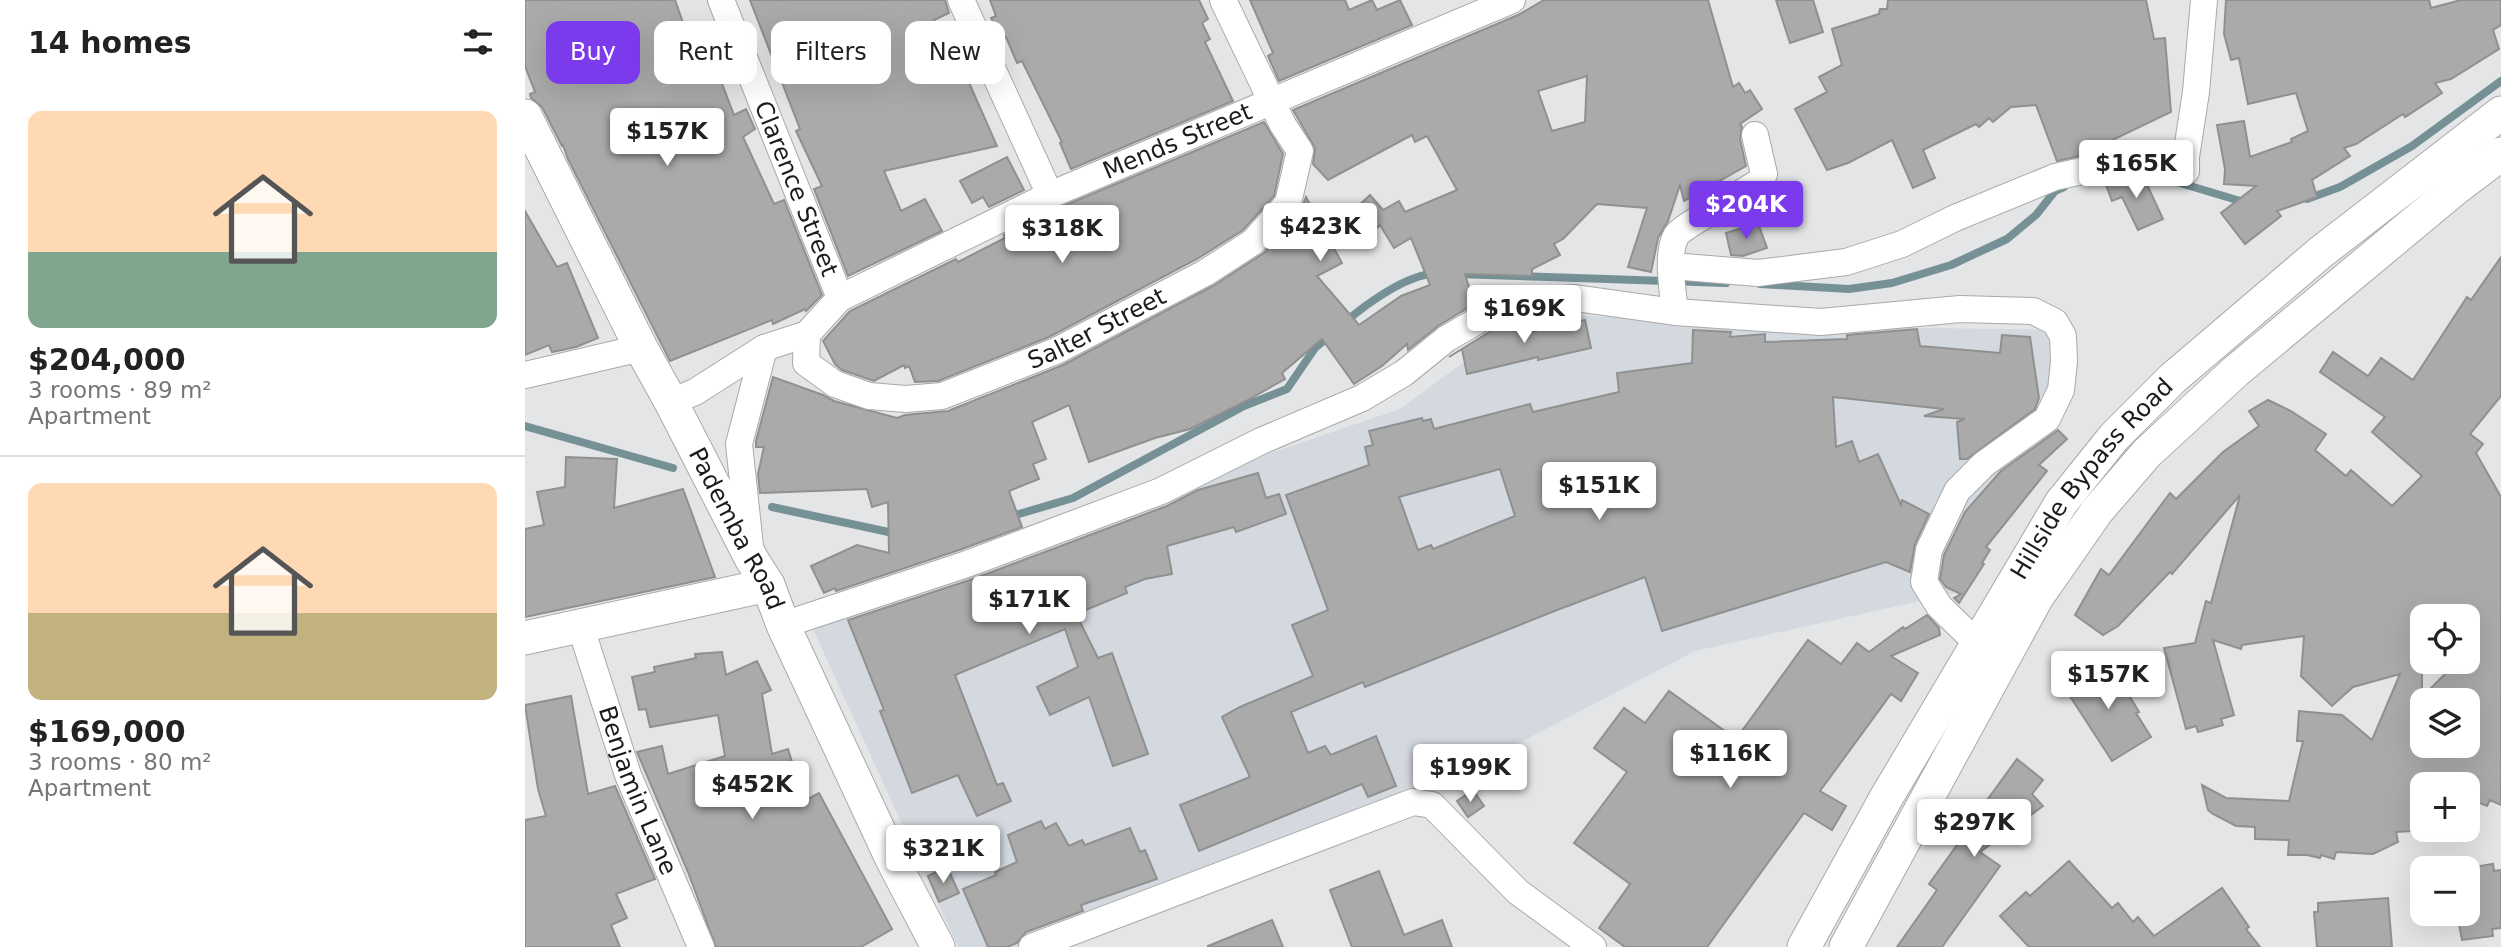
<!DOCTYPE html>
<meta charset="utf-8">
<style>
body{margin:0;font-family:"DejaVu Sans",sans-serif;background:#f6f6f6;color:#222;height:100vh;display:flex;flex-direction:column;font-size:26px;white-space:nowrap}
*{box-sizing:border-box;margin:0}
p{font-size:23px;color:#767676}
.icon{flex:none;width:38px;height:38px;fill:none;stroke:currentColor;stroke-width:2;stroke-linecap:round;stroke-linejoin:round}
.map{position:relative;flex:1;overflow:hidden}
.sheet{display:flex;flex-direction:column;background:#fff;width:525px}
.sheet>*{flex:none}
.hud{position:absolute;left:21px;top:21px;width:665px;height:63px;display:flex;gap:14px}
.tools{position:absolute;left:1885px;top:604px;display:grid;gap:14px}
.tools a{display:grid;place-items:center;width:70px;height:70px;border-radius:14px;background:#fff;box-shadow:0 7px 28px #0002;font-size:35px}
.price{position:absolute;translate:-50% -60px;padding:0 16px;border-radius:7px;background:#fff;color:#222;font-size:23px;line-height:46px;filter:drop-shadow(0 2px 4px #0008)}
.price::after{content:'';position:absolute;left:50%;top:42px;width:21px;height:16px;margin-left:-10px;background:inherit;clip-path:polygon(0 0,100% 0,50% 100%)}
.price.on{background:#7c3aed;color:#fff}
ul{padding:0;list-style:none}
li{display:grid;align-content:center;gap:14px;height:371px;padding:0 28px}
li+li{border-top:2px solid #e0e0e0}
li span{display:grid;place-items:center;height:217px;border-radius:14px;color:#555}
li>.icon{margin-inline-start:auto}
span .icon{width:126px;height:126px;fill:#fffc;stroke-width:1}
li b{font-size:30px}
h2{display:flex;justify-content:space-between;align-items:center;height:84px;padding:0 28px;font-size:30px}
.tag{padding:0 24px;border-radius:14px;background:#fff;box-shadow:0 7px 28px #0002;font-size:24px;line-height:63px}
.tag.on{background:#7c3aed;color:#fff}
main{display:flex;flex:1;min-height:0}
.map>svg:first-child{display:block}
.built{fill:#d4d9e0}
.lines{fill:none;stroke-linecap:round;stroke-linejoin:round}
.stream{stroke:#769196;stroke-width:8}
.building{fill:#aaaaab;stroke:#8f9090;stroke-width:2;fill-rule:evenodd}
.minor-casing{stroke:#a8a9aa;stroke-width:28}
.major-casing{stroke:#a8a9aa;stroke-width:35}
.minor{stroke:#fff;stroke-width:26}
.major{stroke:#fff;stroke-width:33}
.labels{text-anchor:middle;stroke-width:7;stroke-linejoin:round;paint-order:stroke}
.street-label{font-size:24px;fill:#1b1b1c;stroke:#f2f2f3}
</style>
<main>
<section class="sheet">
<h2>14 homes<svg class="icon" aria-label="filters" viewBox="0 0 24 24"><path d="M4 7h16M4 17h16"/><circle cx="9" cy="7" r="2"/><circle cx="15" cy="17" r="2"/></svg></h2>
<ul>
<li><span style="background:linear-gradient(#ffd9b3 65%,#7fa58c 0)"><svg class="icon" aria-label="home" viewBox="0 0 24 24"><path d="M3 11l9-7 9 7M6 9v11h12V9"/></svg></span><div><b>$204,000</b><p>3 rooms · 89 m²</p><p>Apartment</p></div></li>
<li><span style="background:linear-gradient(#ffd9b3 60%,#c2b280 0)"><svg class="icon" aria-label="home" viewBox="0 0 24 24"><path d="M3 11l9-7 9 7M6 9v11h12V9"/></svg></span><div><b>$169,000</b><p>3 rooms · 80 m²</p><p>Apartment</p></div></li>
</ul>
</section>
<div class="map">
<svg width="1976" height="947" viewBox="0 0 1976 947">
<rect width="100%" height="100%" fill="#e4e5e6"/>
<path class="built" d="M 1006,313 L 1260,326 L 1543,330 L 1502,455 L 1435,592 L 1170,651 L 941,771 L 661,892 L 543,947 L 433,947 L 288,629 L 652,485 L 875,409 Z"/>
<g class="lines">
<g class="stream">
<path d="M 1595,173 L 1635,177 L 1722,203"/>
<path d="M 1782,199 L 1815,187 L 1887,146 L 1976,81"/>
<path d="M 931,274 L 1201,283"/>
<path d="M 1235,284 L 1324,289 L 1367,283 L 1426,265 L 1482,239 L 1511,215 L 1530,191 L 1539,187"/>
<path d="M 819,323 C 840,305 883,273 911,274"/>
<path d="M 0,426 L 148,468"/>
<path d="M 247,507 L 373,534"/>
<path d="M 484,517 L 548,498 L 719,406 L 762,389 L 790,348 L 807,334"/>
</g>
</g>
<g class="building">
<path d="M 0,0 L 150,0 L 161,31 L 175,26 L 209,115 L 221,109 L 230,129 L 218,137 L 249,204 L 259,200 L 297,295 L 281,311 L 280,309 L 248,324 L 247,320 L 145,361 L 43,159 L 38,145 L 37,146 L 17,107 L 6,98 L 5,94 L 10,92 L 0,66 Z"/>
<path d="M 225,0 L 420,0 L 424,13 L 409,20 L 438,69 L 472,146 L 359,171 L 376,211 L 400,199 L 417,231 L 323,276 L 289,189 L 297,186 L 271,131 L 275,129 Z"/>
<path d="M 465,0 L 674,0 L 683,19 L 677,23 L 685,39 L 680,42 L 708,101 L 546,169 L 535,143 L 537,142 L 497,61 L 492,63 L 481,37 L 477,39 L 466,18 L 471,16 Z"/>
<path d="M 725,0 L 820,0 L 824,10 L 847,0 L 852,10 L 875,0 L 887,25 L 754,81 L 743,56 L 748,53 Z"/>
<path d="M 1019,0 L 1183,0 L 1208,87 L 1214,83 L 1220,93 L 1225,90 L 1237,109 L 1215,124 L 1217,127 L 1215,139 L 1221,166 L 1159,201 L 1155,185 L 1143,221 L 1133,238 L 1126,272 L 1103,267 L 1122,208 L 1072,204 L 1038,239 L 1029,244 L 1035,255 L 1007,269 L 1007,276 L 940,274 L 949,304 L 913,326 L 883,350 L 882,344 L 857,366 L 829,384 L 797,339 L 757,373 L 760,379 L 721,401 L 665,429 L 630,438 L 564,462 L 544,405 L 507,422 L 521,459 L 508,464 L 514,479 L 484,491 L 497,527 L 437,549 L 311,591 L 310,588 L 299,593 L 286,566 L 332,545 L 364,553 L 363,502 L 347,507 L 342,489 L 235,493 L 233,474 L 239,447 L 231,447 L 231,441 L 248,377 L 298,395 L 309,401 L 372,418 L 380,415 L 423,411 L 538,365 L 688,286 L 739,253 L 775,214 L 781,197 L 817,263 L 792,276 L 834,325 L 876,296 L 905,285 L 886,238 L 869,248 L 855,225 L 848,232 L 829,210 L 845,195 L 858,210 L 874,201 L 880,212 L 932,190 L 902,136 L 890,142 L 887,135 L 803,180 L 788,164 L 790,148 L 768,110 L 993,15 ZM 1062,76 L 1060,122 L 1027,131 L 1013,91 Z"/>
<path d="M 1251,0 L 1288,0 L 1298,32 L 1265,43 Z"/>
<path d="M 1363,0 L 1621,0 L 1629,39 L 1640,38 L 1646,112 L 1554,156 L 1532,161 L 1511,105 L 1486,107 L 1468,122 L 1464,118 L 1454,127 L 1451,124 L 1398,150 L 1410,178 L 1388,188 L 1367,140 L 1323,163 L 1302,170 L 1270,109 L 1302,92 L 1294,77 L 1317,65 L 1307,29 L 1354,14 L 1355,9 L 1362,9 Z"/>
<path d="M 1701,0 L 1904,0 L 1906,8 L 1936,0 L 1976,0 L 1976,25 L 1968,30 L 1974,49 L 1926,79 L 1910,83 L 1917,93 L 1880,117 L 1878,114 L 1831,144 L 1819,148 L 1825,156 L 1787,180 L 1792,197 L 1752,211 L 1756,216 L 1720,244 L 1696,213 L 1731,186 L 1699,184 L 1700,169 L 1692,125 L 1719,121 L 1725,157 L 1767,142 L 1766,139 L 1783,131 L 1771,93 L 1723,104 L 1714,58 L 1706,60 L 1699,34 Z"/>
<path d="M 739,122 L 758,154 L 749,196 L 718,230 L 672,259 L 524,337 L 413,381 L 390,382 L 384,366 L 380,368 L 379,365 L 349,381 L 317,370 L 310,364 L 298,341 L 325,311 L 431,259 L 433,262 L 480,238 L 479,235 L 536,207 Z"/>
<path d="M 482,157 L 499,190 L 464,207 L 458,197 L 447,203 L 435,181 Z"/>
<path d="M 1617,174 L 1638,219 L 1613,230 L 1597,197 L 1587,201 L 1580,182 Z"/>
<path d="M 0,211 L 32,267 L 42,263 L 73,338 L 51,347 L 27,352 L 24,345 L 0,355 Z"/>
<path d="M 1233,223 L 1242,248 L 1218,256 L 1206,255 L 1201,233 Z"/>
<path d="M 1976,257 L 1976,396 L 1945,434 L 1958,444 L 1951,453 L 1976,497 L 1976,805 L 1965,800 L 1962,806 L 1943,798 L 1949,784 L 1897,784 L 1897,808 L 1887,805 L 1887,831 L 1871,832 L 1873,842 L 1848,854 L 1811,852 L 1809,859 L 1796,855 L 1795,858 L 1782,855 L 1763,855 L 1764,840 L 1730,839 L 1730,827 L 1711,826 L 1688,814 L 1683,810 L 1677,785 L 1701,798 L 1764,801 L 1778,741 L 1772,741 L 1774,711 L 1817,715 L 1847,740 L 1875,674 L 1828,687 L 1807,706 L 1776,676 L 1779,636 L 1717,645 L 1716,649 L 1688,640 L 1709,715 L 1696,719 L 1698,725 L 1673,732 L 1671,726 L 1661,729 L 1639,648 L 1670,643 L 1681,601 L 1686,603 L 1715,495 L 1647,574 L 1645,572 L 1593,626 L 1578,635 L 1550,615 L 1576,569 L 1584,575 L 1645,493 L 1651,499 L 1698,452 L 1734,426 L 1724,411 L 1743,400 L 1766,411 L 1801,434 L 1790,450 L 1821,476 L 1826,470 L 1867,506 L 1897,476 L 1847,432 L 1860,417 L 1795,372 L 1808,352 L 1843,376 L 1856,358 L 1888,380 L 1942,297 L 1946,300 ZM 1897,616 L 1942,616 L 1942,662 L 1932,662 L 1897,697 ZM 1897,700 L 1942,700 L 1942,754 L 1921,746 L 1897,746 Z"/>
<path d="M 1060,320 L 1066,348 L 1013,360 L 1013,357 L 942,374 L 937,349 L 924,357 L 971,328 L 1002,321 L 1005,332 Z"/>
<path d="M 1392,329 L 1395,346 L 1475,353 L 1477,335 L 1505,337 L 1514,398 L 1510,409 L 1442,459 L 1435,459 L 1432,422 L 1440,419 L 1399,416 L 1419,409 L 1308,397 L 1311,447 L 1327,441 L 1334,462 L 1353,454 L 1376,505 L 1377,500 L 1404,514 L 1390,544 L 1385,572 L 1361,562 L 1137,631 L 1120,577 L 1032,610 L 840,687 L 838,682 L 766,712 L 783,753 L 800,746 L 806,755 L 851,736 L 871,786 L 843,797 L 837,784 L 674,851 L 655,805 L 725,777 L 697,717 L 715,707 L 788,676 L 767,625 L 803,610 L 761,495 L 844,465 L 840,447 L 848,445 L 844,431 L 897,418 L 898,421 L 906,419 L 909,429 L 1005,404 L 1008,412 L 1094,392 L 1092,373 L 1167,363 L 1168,330 L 1206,332 L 1205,337 L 1240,334 L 1240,342 L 1322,339 L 1322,335 ZM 975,469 L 990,516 L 908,549 L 906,545 L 893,550 L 874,497 Z"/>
<path d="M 1533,430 L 1542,439 L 1514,465 L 1522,471 L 1461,547 L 1465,550 L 1457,563 L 1459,564 L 1434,603 L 1429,598 L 1436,594 L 1421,587 L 1415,579 L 1419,555 L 1440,512 L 1476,471 Z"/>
<path d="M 41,457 L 92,459 L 89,508 L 158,489 L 190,577 L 0,617 L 0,529 L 19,525 L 12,492 L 40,487 Z"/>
<path d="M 733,473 L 741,498 L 754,494 L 761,514 L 711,532 L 709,527 L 642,546 L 647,574 L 620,579 L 600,587 L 602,593 L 551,614 L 573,658 L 587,653 L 623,754 L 588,766 L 564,697 L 525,715 L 512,687 L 553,667 L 540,629 L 430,675 L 472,785 L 478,783 L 486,801 L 452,816 L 433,775 L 387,793 L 355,711 L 359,710 L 323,620 L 448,579 L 642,506 L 673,490 Z"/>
<path d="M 1402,615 L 1414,628 L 1415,635 L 1366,656 L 1393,673 L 1376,701 L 1366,694 L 1295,791 L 1321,806 L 1307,830 L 1279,813 L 1182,947 L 1100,947 L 1074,928 L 1105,884 L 1049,843 L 1102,772 L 1069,748 L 1099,708 L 1120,723 L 1144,691 L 1211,739 L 1283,640 L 1316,664 L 1332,643 L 1344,652 L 1378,627 L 1380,629 Z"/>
<path d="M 197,652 L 201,675 L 232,661 L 246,690 L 237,694 L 247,754 L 263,749 L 279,801 L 294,793 L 367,929 L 336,947 L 191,947 L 163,872 L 112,752 L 137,746 L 143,774 L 200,756 L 193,715 L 125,727 L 121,709 L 114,710 L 107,677 L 130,672 L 129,667 L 171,658 L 170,654 Z"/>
<path d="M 1577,664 L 1585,664 L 1614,712 L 1611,713 L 1626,737 L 1587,761 L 1539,687 Z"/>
<path d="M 46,696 L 63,794 L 90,786 L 130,879 L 91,894 L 102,918 L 86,925 L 95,947 L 0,947 L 0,820 L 21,816 L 13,789 L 0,705 Z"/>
<path d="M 1492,759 L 1518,780 L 1507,794 L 1518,806 L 1455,852 L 1475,866 L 1417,947 L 1372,947 L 1412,890 L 1404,884 L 1442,831 L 1440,830 L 1452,810 L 1454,811 Z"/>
<path d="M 948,790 L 959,806 L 943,817 L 932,801 Z"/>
<path d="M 516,821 L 520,829 L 531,823 L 544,846 L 557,840 L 560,845 L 605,828 L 615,852 L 620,850 L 632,879 L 556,905 L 558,911 L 501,932 L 492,943 L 482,947 L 463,947 L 438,889 L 471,875 L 470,872 L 492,862 L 483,835 Z"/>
<path d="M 1544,861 L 1587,908 L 1593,903 L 1608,922 L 1613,917 L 1629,936 L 1697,888 L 1724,927 L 1721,929 L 1735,947 L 1504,947 L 1475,916 L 1501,892 L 1505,896 Z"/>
<path d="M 1968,864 L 1969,871 L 1976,870 L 1976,928 L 1967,929 L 1968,936 L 1937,940 L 1932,914 L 1942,914 L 1942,868 Z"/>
<path d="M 422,867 L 434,893 L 414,902 L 403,876 Z"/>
<path d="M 854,871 L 879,935 L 917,920 L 927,947 L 827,947 L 805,890 Z"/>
<path d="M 1863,898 L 1867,947 L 1792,947 L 1789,912 L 1793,912 L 1793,903 Z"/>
<path d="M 747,920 L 758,947 L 683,947 L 683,946 Z"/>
</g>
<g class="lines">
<defs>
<g id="minor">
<path id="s1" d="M 196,0 L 315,298"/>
<path d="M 436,0 L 525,195"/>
<path d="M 1661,171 L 1661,157 L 1671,92 L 1679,0"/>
<path d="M 1147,266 L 1233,273 L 1321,262 L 1377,244 L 1430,218 L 1530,177 L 1621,157 L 1661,157"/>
<path d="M 1150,312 C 1148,292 1141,254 1151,236 C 1154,231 1159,229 1164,225 L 1234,182 L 1239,174 L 1230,135"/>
<path id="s2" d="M 282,334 L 281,363 L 310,384 L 344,396 L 381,399 L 417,396 L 531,351 L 680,273 L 728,242 L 763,203 L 775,151 L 758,125 L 698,0"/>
<path d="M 0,375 L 116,348"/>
<path id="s3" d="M 146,402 L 170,392 L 239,348 L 282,334 L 315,298 L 525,195 L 987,0"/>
<path d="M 225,546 L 214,444 L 239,348"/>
<path d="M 258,625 L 442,564 L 636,491 L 736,441 L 837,398 L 879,373 L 921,339 L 967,312 L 999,302 L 1050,298 L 1150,312 L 1296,322 L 1435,309 L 1508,311 L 1530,322 L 1538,336 L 1539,361 L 1536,390 L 1522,419 L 1459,464 L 1432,491 L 1404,550 L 1399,582 L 1414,606 L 1453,644"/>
<path id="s4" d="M 56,628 L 103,775 L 176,947"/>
<path d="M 507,947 L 888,802 L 907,805 L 993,892 L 1068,947"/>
</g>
<g id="major">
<path id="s5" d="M 0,116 L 116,348 L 146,402 L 226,558 L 243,585 L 258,625 L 367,859 L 413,947"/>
<path d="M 0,638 L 243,585"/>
<path id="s6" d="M 1279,947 L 1361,798 L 1536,503 L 1589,437 L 1648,378 L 1796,252 L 1976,113"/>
<path d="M 1321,947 L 1512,597 L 1572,511 L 1622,453 L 1711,371 L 1931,188 L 1976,154"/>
</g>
</defs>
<use href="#minor" class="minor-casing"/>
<use href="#major" class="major-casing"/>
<use href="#minor" class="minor"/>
<use href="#major" class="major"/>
</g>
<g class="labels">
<g class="street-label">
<text dy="8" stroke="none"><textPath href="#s3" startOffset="574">Mends Street</textPath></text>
<text dy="8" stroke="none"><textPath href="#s1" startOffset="203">Clarence Street</textPath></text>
<text dy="8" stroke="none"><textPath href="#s2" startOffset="343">Salter Street</textPath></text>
<text dy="8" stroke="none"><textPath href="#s6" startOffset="551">Hillside Bypass Road</textPath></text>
<text dy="8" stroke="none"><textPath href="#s5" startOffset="464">Pademba Road</textPath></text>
<text dy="8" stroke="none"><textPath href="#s4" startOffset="172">Benjamin Lane</textPath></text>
</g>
</g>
</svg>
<div class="tools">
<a><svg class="icon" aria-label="locate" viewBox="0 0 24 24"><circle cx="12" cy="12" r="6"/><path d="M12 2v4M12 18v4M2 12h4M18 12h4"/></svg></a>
<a><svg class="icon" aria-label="layers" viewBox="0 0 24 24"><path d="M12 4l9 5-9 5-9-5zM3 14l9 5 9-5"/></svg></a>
<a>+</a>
<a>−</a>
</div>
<b class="price" style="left:142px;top:168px">$157K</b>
<b class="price" style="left:1611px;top:200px">$165K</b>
<b class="price on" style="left:1221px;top:241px">$204K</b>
<b class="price" style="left:795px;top:263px">$423K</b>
<b class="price" style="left:537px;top:265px">$318K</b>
<b class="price" style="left:999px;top:345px">$169K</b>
<b class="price" style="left:1074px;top:522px">$151K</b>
<b class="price" style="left:504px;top:636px">$171K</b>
<b class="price" style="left:1583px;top:711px">$157K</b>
<b class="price" style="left:1205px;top:790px">$116K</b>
<b class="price" style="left:945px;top:804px">$199K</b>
<b class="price" style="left:227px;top:821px">$452K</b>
<b class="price" style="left:1449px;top:859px">$297K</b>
<b class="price" style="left:418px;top:885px">$321K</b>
<div class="hud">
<a class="tag on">Buy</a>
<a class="tag">Rent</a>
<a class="tag">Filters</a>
<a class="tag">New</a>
</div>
</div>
</main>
